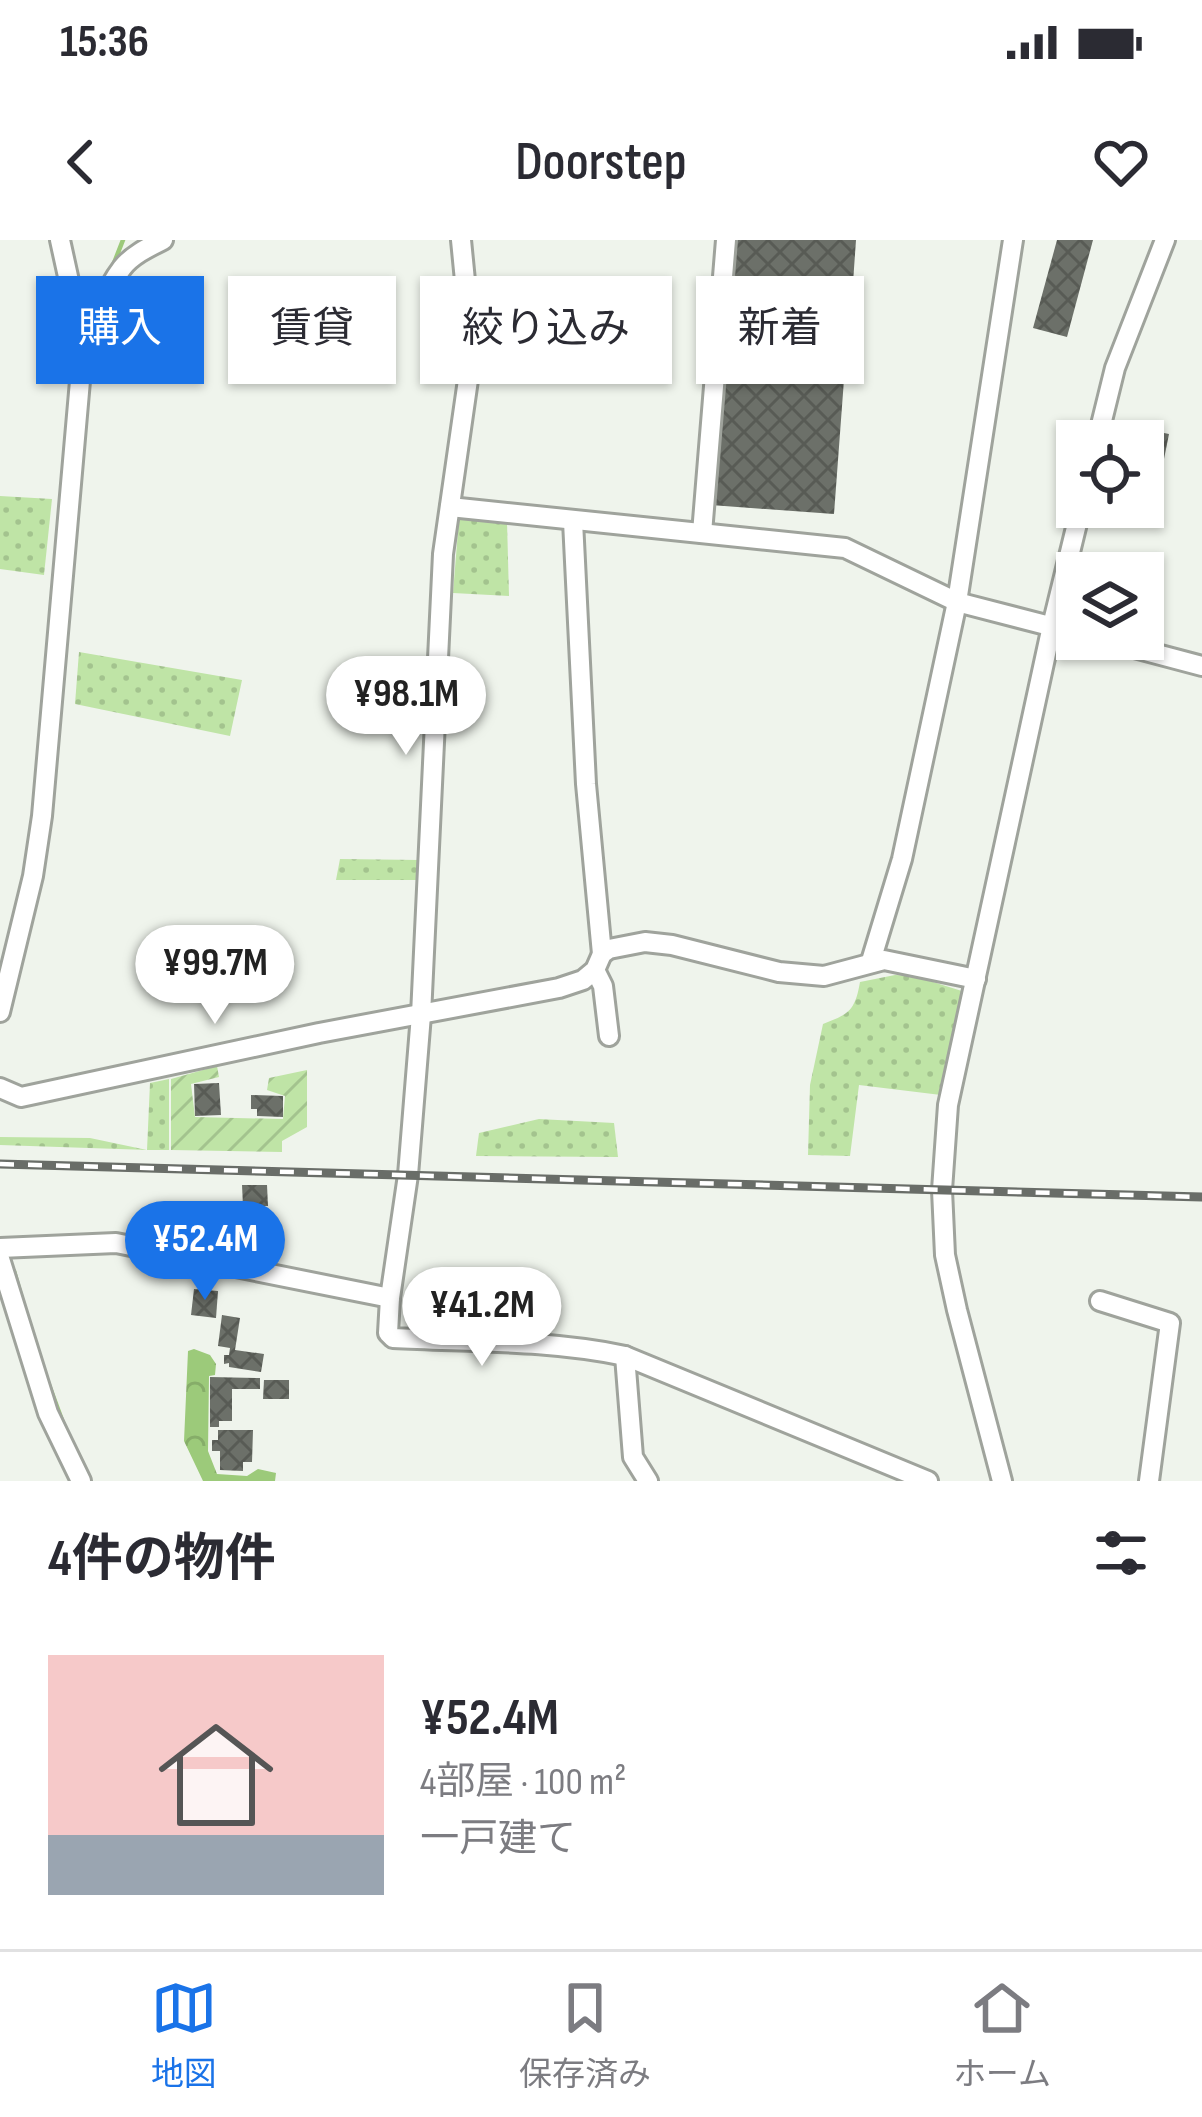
<!DOCTYPE html>
<html lang="ja">
<meta charset="utf-8">
<style>
body{margin:0;font-family:"Sofia Sans Condensed","Noto Sans JP",sans-serif;background:#f7f7f7;color:#2b2b33;height:100vh;display:flex;flex-direction:column;font-size:45px;white-space:nowrap}
*{box-sizing:border-box;margin:0}
p{font-size:39px;color:#7c7c81}
.icon{flex:none;width:66px;height:66px;fill:none;stroke:currentColor;stroke-width:2;stroke-linecap:round;stroke-linejoin:round}
.map{position:relative;height:1241px;overflow:hidden}
.drawer{display:flex;flex-direction:column;background:#fff;flex:1}
.drawer>*{flex:none}
.top-card{position:absolute;left:36px;top:36px;width:1131px;height:108px;display:flex;gap:24px}
.controls{position:absolute;left:1056px;top:180px;display:grid;gap:24px}
.controls a{display:grid;place-items:center;width:108px;height:108px;border-radius:0px;background:#fff;box-shadow:0 3px 9px #0004;font-size:60px}
.price{position:absolute;translate:-50% -102px;padding:0 27px;border-radius:42px;background:#fff;color:#222;font-size:39px;line-height:78px;filter:drop-shadow(0 3px 6px #0008)}
.price::after{content:'';position:absolute;left:50%;top:72px;width:36px;height:27px;margin-left:-18px;background:inherit;clip-path:polygon(0 0,100% 0,50% 100%)}
.price.selected{background:#1a73e8;color:#fff}
ul{padding:0;list-style:none}
li{display:flex;align-items:center;gap:36px;height:300px;padding:0 48px}
li span{display:grid;place-items:center;flex:none;width:336px;height:240px;border-radius:0px;color:#555}
li>.icon{margin-inline-start:auto}
span .icon{width:144px;height:144px;fill:#fffc;stroke-width:1}
li b{font-size:51px}
h2{display:flex;justify-content:space-between;align-items:center;height:144px;padding:0 48px;font-size:51px}
.tag{padding:0 42px;border-radius:0px;background:#fff;box-shadow:0 3px 9px #0004;font-size:42px;line-height:108px}
.tag.selected{background:#1a73e8;color:#fff}
.status{display:flex;justify-content:space-between;align-items:center;height:84px;padding:0 60px;background:#fff;direction:ltr}
.status svg{height:33px;fill:currentColor}
header{display:flex;justify-content:space-between;align-items:center;height:156px;padding:0 48px;background:#fff;font-size:54px;font-weight:600}
.menu{display:flex;justify-content:space-around;align-items:center;height:168px;border-top:3px solid #e1e1e2;background:#fff;font-size:33px;color:#7c7c81}
.menu a{display:grid;justify-items:center;gap:6px}
.menu .selected{color:#1a73e8}
.map>svg:first-child{display:block}
.grass{fill:url(#grass-dots)}
.forest{fill:url(#forest-crowns)}
.garden{fill:url(#garden-furrows)}
.lines{fill:none;stroke-linecap:round;stroke-linejoin:round}
.stream{stroke:#9cc97a;stroke-width:4.5}
.building{fill:url(#building-cross-hatch)}
.minor-casing{stroke:#9fa39c;stroke-width:24}
.minor{stroke:#fff;stroke-width:18}
.rail-casing{stroke:#696d68;stroke-width:9}
.rail{stroke:#fff;stroke-width:4.5;stroke-dasharray:14;stroke-linecap:butt}
</style>
<div class="status"><b>15:36</b><svg viewBox="0 0 49 12"><path d="M0 12V9h3v3zM5 12V6h3v6zM10 12V3h3v9zM15 12V0h3v12zM26 1h20v11H26zM47 4h2v5h-2z"/></svg></div>
<header><svg class="icon" aria-label="back" viewBox="0 0 24 24"><path d="M15 5l-7 7 7 7"/></svg>Doorstep<svg class="icon" aria-label="heart" viewBox="0 0 24 24"><path d="M12 20l-8-8c-3-5 5-10 8-4 3-6 11-1 8 4z"/></svg></header>
<div class="map">
<svg width="1202" height="1241" viewBox="0 0 1202 1241">
<defs>
<pattern id="grass-dots" width="8" height="8" patternUnits="userSpaceOnUse" patternTransform="scale(3)"><rect width="8" height="8" fill="#bfe4a6"/><path d="M2 2h.1M6 6h.1" fill="none" stroke="#a3c38e" stroke-width="1.8" stroke-linecap="round"/></pattern>
<pattern id="forest-crowns" width="20" height="18" patternUnits="userSpaceOnUse" patternTransform="scale(3)"><rect width="20" height="18" fill="#9cca7a"/><path d="M2 6a3 3 0 1 1 6 0M12 15a3 3 0 1 1 6 0" fill="none" stroke="#86ad69"/></pattern>
<pattern id="garden-furrows" width="10" height="10" patternUnits="userSpaceOnUse" patternTransform="scale(3)"><rect width="10" height="10" fill="#bfe4a6"/><path d="M-1 1l2-2M0 10L10 0M9 11l2-2" fill="none" stroke="#a3c38e"/></pattern>
<pattern id="building-cross-hatch" width="8" height="8" patternUnits="userSpaceOnUse" patternTransform="scale(3)"><rect width="8" height="8" fill="#6c7069"/><path d="M0 0l8 8M0 8l8-8" fill="none" stroke="#585b55"/></pattern>
</defs>
<rect width="100%" height="100%" fill="#eff4ec"/>
<g class="grass">
<path d="M 0,256 L 52,259 L 44,335 L 0,329 Z"/>
<path d="M 459,279 L 507,282 L 509,356 L 453,353 Z"/>
<path d="M 79,412 L 242,440 L 230,496 L 75,464 Z"/>
<path d="M 340,619 L 420,620 L 420,640 L 336,640 Z"/>
<path d="M 895,735 L 914,736 L 965,752 L 941,855 L 859,845 L 850,916 L 808,915 L 810,845 L 823,784 C 849,774 855,771 860,742 Z"/>
<path d="M 169,839 L 169,910 L 148,910 L 0,905 L 0,897 L 90,898 L 147,910 L 150,843 Z"/>
<path d="M 539,879 L 614,883 L 618,917 L 476,916 L 479,893 Z"/>
</g>
<path class="forest" d="M 194,1109 L 210,1115 L 216,1124 L 215,1135 L 209,1136 L 208,1211 L 217,1234 L 247,1236 L 258,1229 L 276,1233 L 275,1241 L 203,1241 L 184,1201 L 188,1111 Z"/>
<path class="garden" d="M 217,826 L 219,837 L 191,844 L 195,877 L 283,879 L 285,856 L 267,850 L 269,838 L 307,830 L 307,887 L 282,901 L 282,912 L 171,910 L 171,839 Z"/>
<g class="lines">
<g class="stream">
<path d="M 114,23 L 123,0"/>
<path d="M 14,1031 L 24,1066"/>
<path d="M 45,1134 L 66,1191"/>
</g>
</g>
<g class="building">
<path d="M 731,0 L 856,0 L 852,57 L 785,52 L 784,65 L 860,71 L 856,126 L 845,126 L 834,274 L 711,265 Z"/>
<path d="M 1057,0 L 1093,0 L 1067,97 L 1033,88 Z"/>
<path d="M 1139,186 L 1151,188 L 1148,206 L 1156,207 L 1159,192 L 1169,194 L 1163,224 L 1143,220 L 1143,201 L 1136,201 Z"/>
<path d="M 219,843 L 221,875 L 195,876 L 194,844 Z"/>
<path d="M 251,855 L 283,856 L 283,877 L 257,876 L 257,869 L 251,869 Z"/>
<path d="M 242,945 L 267,945 L 268,966 L 243,966 Z"/>
<path d="M 221,969 L 242,972 L 237,1007 L 217,1004 Z"/>
<path d="M 244,1003 L 269,1007 L 266,1028 L 240,1024 Z"/>
<path d="M 194,1049 L 218,1051 L 216,1078 L 191,1075 Z"/>
<path d="M 222,1075 L 240,1078 L 235,1110 L 264,1114 L 261,1132 L 229,1127 L 229,1123 L 224,1124 L 224,1115 L 229,1115 L 230,1108 L 218,1106 Z"/>
<path d="M 210,1137 L 260,1138 L 260,1149 L 232,1149 L 232,1181 L 219,1181 L 219,1187 L 210,1187 Z"/>
<path d="M 264,1140 L 289,1140 L 289,1159 L 263,1159 Z"/>
<path d="M 218,1190 L 253,1190 L 252,1222 L 243,1222 L 243,1231 L 220,1230 L 220,1211 L 212,1211 L 212,1200 L 218,1200 Z"/>
</g>
<g class="lines">
<defs>
<g id="minor">
<path d="M 60,0 L 76,73 L 92,87"/>
<path d="M 461,0 L 472,112 L 443,314 L 421,775 L 408,935 L 390,1058 L 388,1093 L 393,1098 C 470,1102 550,1100 625,1116 L 928,1241"/>
<path d="M 1097,201 L 1115,128 L 1165,0"/>
<path d="M 450,267 L 845,308 L 957,362 L 1077,393"/>
<path d="M 573,281 L 586,544 L 602,714"/>
<path d="M 702,293 L 726,0"/>
<path d="M 1100,399 L 1202,426"/>
<path d="M 871,721 L 902,619 L 957,362 L 1013,0"/>
<path d="M 595,730 L 603,746 L 609,796"/>
<path d="M 0,772 L 33,636 L 42,576 L 82,118 C 92,88 103,53 122,28 C 132,15 149,7 163,0"/>
<path d="M 0,848 L 21,857 L 319,793 L 559,748 L 583,740 L 595,730 L 602,714 L 609,709 L 645,702 L 672,705 L 779,732 L 824,736 L 884,720 L 976,739"/>
<path d="M 0,1008 L 116,1003 L 390,1058"/>
<path d="M 0,1019 L 48,1173 L 81,1241"/>
<path d="M 1100,1061 L 1170,1083 L 1149,1241"/>
<path d="M 625,1116 L 633,1217 L 648,1241"/>
<path d="M 1002,1241 L 957,1070 L 945,1015 L 942,950 L 948,865 L 1052,386 L 1081,267"/>
</g>
</defs>
<use href="#minor" class="minor-casing"/>
<use href="#minor" class="minor"/>
<defs>
<path id="rail" d="M 0,924 L 1202,957"/>
</defs>
<use href="#rail" class="rail-casing"/>
<use href="#rail" class="rail"/>
</g>
</svg>
<div class="controls">
<a><svg class="icon" aria-label="locate" viewBox="0 0 24 24"><circle cx="12" cy="12" r="6"/><path d="M12 2v4M12 18v4M2 12h4M18 12h4"/></svg></a>
<a><svg class="icon" aria-label="layers" viewBox="0 0 24 24"><path d="M12 4l9 5-9 5-9-5zM3 14l9 5 9-5"/></svg></a>
</div>
<b class="price" style="left:406px;top:518px">¥98.1M</b>
<b class="price" style="left:215px;top:787px">¥99.7M</b>
<b class="price selected" style="left:205px;top:1063px">¥52.4M</b>
<b class="price" style="left:482px;top:1129px">¥41.2M</b>
<div class="top-card">
<a class="tag selected">購入</a>
<a class="tag">賃貸</a>
<a class="tag">絞り込み</a>
<a class="tag">新着</a>
</div>
</div>
<section class="drawer">
<h2>4件の物件<svg class="icon" aria-label="filters" viewBox="0 0 24 24"><path d="M4 7h16M4 17h16"/><circle cx="9" cy="7" r="2"/><circle cx="15" cy="17" r="2"/></svg></h2>
<ul>
<li><span style="background:linear-gradient(#f6c9c9 75%,#9aa5b1 0)"><svg class="icon" aria-label="home" viewBox="0 0 24 24"><path d="M3 11l9-7 9 7M6 9v11h12V9"/></svg></span><div><b>¥52.4M</b><p>4部屋 · 100 m²</p><p>一戸建て</p></div></li>
</ul>
</section>
<nav class="menu">
<a class="selected"><svg class="icon" aria-label="map" viewBox="0 0 24 24"><path d="M3 6l6-2 6 2 6-2v14l-6 2-6-2-6 2zM9 4v14M15 6v14"/></svg>地図</a>
<a><svg class="icon" aria-label="saved" viewBox="0 0 24 24"><path d="M7 4h10v16l-5-4-5 4z"/></svg>保存済み</a>
<a><svg class="icon" aria-label="home" viewBox="0 0 24 24"><path d="M3 11l9-7 9 7M6 9v11h12V9"/></svg>ホーム</a>
</nav>
